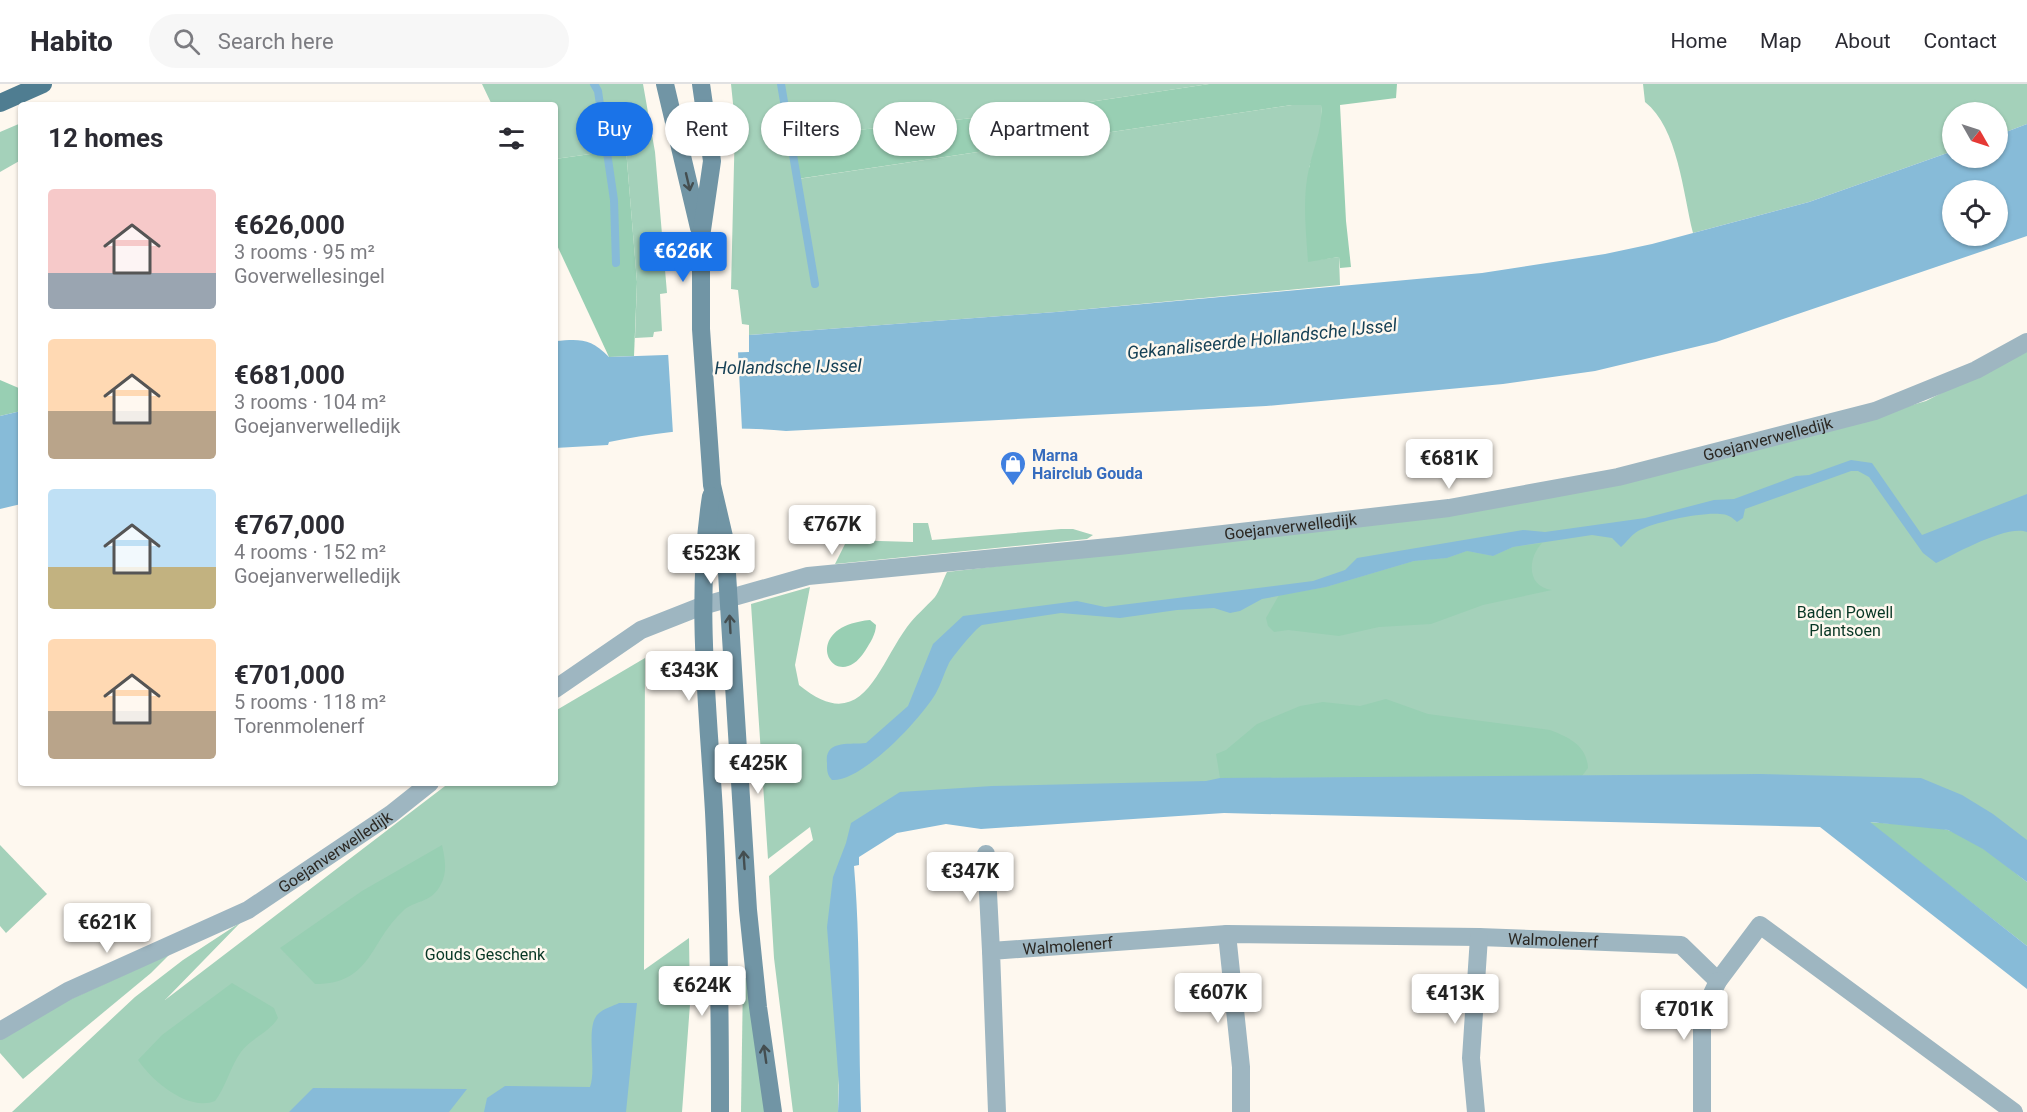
<!DOCTYPE html>
<meta charset="utf-8">
<style>
body{margin:0;font-family:Roboto,sans-serif;background:#f7f7f7;color:#2b2b33;height:100vh;display:flex;flex-direction:column;font-size:22px;white-space:nowrap}
*{box-sizing:border-box;margin:0}
p{font-size:20px;color:#7c7c81}
.icon{flex:none;width:33px;height:33px;fill:none;stroke:currentColor;stroke-width:2;stroke-linecap:round;stroke-linejoin:round}
.map{position:relative;flex:1;overflow:hidden}
.sheet{position:absolute;left:18px;top:18px;width:540px;height:684px;display:flex;flex-direction:column;background:#fff;border-radius:6px;box-shadow:0 2px 4px #0004}
.sheet>*{flex:none}
.banner{position:absolute;left:576px;top:18px;width:570px;height:54px;display:flex;gap:12px}
.needle{width:39px;rotate:129deg}
.controls{position:absolute;left:1942px;top:18px;display:grid;gap:12px}
.controls a{display:grid;place-items:center;width:66px;height:66px;border-radius:50%;background:#fff;box-shadow:0 2px 4px #0004;font-size:30px}
.price{position:absolute;translate:-50% -51px;padding:0 14px;border-radius:6px;background:#fff;color:#222;font-size:20px;line-height:39px;filter:drop-shadow(0 2px 3px #0008)}
.price::after{content:'';position:absolute;left:50%;top:36px;width:18px;height:14px;margin-left:-9px;background:inherit;clip-path:polygon(0 0,100% 0,50% 100%)}
.price.on{background:#1a73e8;color:#fff}
ul{padding:0;list-style:none}
li{display:flex;align-items:center;gap:18px;height:150px;padding:0 30px}
li span{display:grid;place-items:center;flex:none;width:168px;height:120px;border-radius:6px;color:#555}
li>.icon{margin-inline-start:auto}
span .icon{width:72px;height:72px;fill:#fffc;stroke-width:1}
li b{font-size:26px}
h2{display:flex;justify-content:space-between;align-items:center;height:72px;padding:0 30px;font-size:26px}
.chip{padding:0 21px;border-radius:27px;background:#fff;box-shadow:0 2px 4px #0004;font-size:21px;line-height:54px}
.chip.on{background:#1a73e8;color:#fff}
header{display:flex;align-items:center;gap:36px;box-sizing:border-box;height:84px;padding:0 30px;background:#fff;border-bottom:2px solid #e1e1e2}
header strong{font-size:28px}
nav{display:flex;gap:33px;margin-inline-start:auto;font-size:21px}
.search{width:420px;height:54px;background:#f7f7f7;display:flex;align-items:center;gap:15px;box-sizing:border-box;padding:0 21px;border-radius:33px;color:#7c7c81;font-size:22px}
.map>svg:first-child{display:block}
.green{fill:#a4d1ba}
.forest{fill:#98cfb3}
.water{fill:#87bbd8;fill-rule:evenodd}
.pier{fill:#fef8ef}
.lines{fill:none;stroke-linecap:round;stroke-linejoin:round}
.stream{stroke:#87bbd8;stroke-width:8}
.minor{stroke:#9eb6c1;stroke-width:18}
.secondary{stroke:#7195a5;stroke-width:18}
.primary{stroke:#4f7d91;stroke-width:18}
.oneway{stroke:#444e50}
.labels{text-anchor:middle;stroke-width:5;stroke-linejoin:round;paint-order:stroke}
.street-label{font-size:16px;fill:#2b2823;stroke:#fef8ef}
.shop-label{font-size:16px;font-weight:bold;fill:#366cbe;stroke:#fef8ef;text-anchor:start}
.park-label{font-size:16px;fill:#073624;stroke:#fef8ef}
.water-label{font-size:18px;font-style:italic;fill:#164156;stroke:#fef8ef}
</style>
<header>
<strong>Habito</strong>
<div class="search"><svg class="icon" aria-label="search" viewBox="0 0 24 24"><circle cx="10" cy="10" r="6"/><path d="M15 15l6 6"/></svg>Search here</div>
<nav><a>Home</a><a>Map</a><a>About</a><a>Contact</a></nav>
</header>
<div class="map">
<svg width="2027" height="1028" viewBox="0 0 2027 1028">
<rect width="100%" height="100%" fill="#fef8ef"/>
<g class="green">
<path d="M 482,0 L 643,0 L 655,68 L 667,209 L 660,210 L 662,247 L 654,248 L 653,253 L 635,254 L 637,198 L 626,65 L 555,75 L 555,21 L 492,21 Z"/>
<path d="M 731,0 L 1209,0 L 1002,31 L 791,53 L 798,95 L 1292,21 L 1321,21 L 1322,43 L 1309,84 L 1308,177 L 1339,173 L 1340,201 L 1056,228 L 749,251 L 749,241 L 742,240 L 738,206 L 731,205 L 735,39 Z"/>
<path d="M 1643,0 L 2027,0 L 2027,40 L 1998,51 L 1998,28 L 1953,28 L 1953,67 L 1809,118 L 1693,149 C 1683,109 1678,44 1645,18 Z"/>
<path d="M 21,39 L 21,76 L 0,88 L 0,48 Z"/>
<path d="M 2027,265 L 2027,787 L 1932,718 L 977,716 L 845,762 L 838,1028 L 793,1028 L 774,874 L 769,792 L 813,756 L 810,743 L 768,775 L 751,520 L 810,503 L 795,581 L 799,601 C 862,653 877,584 907,543 C 915,532 926,523 935,513 C 940,506 943,496 947,488 L 1454,429 L 1727,374 L 1926,317 Z"/>
<path d="M 913,439 L 928,439 L 932,456 L 1061,445 L 1073,445 L 1093,451 L 1087,455 L 835,480 L 847,456 L 913,458 Z"/>
<path d="M 645,574 L 644,886 L 689,854 L 690,920 L 682,1028 L 12,1028 L 135,913 L 183,876 L 241,838 L 165,916 L 449,699 L 555,699 L 555,627 Z"/>
<path d="M 0,761 L 47,810 L 6,849 L 0,842 Z"/>
<path d="M 170,870 L 151,889 L 23,995 L 0,969 L 0,953 L 16,940 Z"/>
<path d="M 743,894 L 747,894 L 765,1028 L 741,1028 Z"/>
</g>
<g class="forest">
<path d="M 1209,0 L 1397,0 L 1396,14 L 1340,21 L 1346,137 L 1351,183 L 1340,184 L 1339,173 L 1308,178 C 1306,147 1302,115 1309,84 C 1314,62 1323,44 1321,21 L 1292,21 L 797,95 L 790,53 L 1002,31 Z"/>
<path d="M 626,65 L 637,198 L 634,272 L 609,273 L 555,157 L 555,75 Z"/>
<path d="M 0,296 L 21,305 L 21,327 L 0,332 Z"/>
<path d="M 1542,459 C 1527,475 1527,503 1552,506 L 1483,521 L 1431,540 L 1379,543 L 1339,552 L 1288,546 L 1274,548 L 1268,542 L 1266,534 L 1279,511 L 1326,503 L 1414,477 L 1447,474 L 1467,467 L 1493,472 L 1513,463 Z"/>
<path d="M 870,536 L 876,541 C 876,550 870,559 865,567 C 835,614 795,543 870,536 Z"/>
<path d="M 1386,615 L 1428,630 L 1550,646 C 1569,653 1587,662 1588,684 L 1582,692 L 1220,694 L 1216,670 L 1226,666 L 1257,640 L 1300,622 L 1323,618 L 1360,622 Z"/>
<path d="M 1868,738 C 1890,740 1929,740 1948,746 C 1977,756 2004,780 2027,798 L 2027,862 Z"/>
<path d="M 442,761 C 445,775 448,789 440,802 C 430,820 414,816 403,827 C 369,858 372,900 315,900 L 280,864 L 362,807 Z"/>
<path d="M 232,899 L 274,924 L 278,934 C 269,949 251,954 241,968 C 230,983 226,1003 215,1017 C 188,1028 151,996 138,976 L 162,951 Z"/>
</g>
<g class="water">
<path d="M 2027,40 L 2027,152 L 1716,258 L 1595,287 L 1503,300 L 1266,322 L 786,347 C 725,341 668,346 609,358 L 608,361 L 555,364 L 555,257 C 581,255 590,254 609,273 L 749,268 L 749,251 L 1056,228 L 1482,189 L 1605,170 L 1652,160 L 1809,118 L 1953,67 L 1953,74 L 1998,74 L 1998,51 ZM 1953,106 L 1998,106 L 1998,152 L 1953,152 Z"/>
<path d="M 21,327 L 21,420 L 0,425 L 0,332 Z"/>
<path d="M 1851,376 L 1872,379 L 1922,451 L 2027,410 L 2027,448 C 2007,440 1955,470 1936,479 L 1923,469 L 1869,393 L 1858,387 L 1851,387 L 1745,425 L 1743,434 L 1737,438 C 1732,433 1727,430 1720,430 C 1702,428 1654,438 1638,447 C 1631,451 1627,458 1621,463 L 1612,454 L 1592,451 L 1513,463 L 1493,472 L 1467,467 L 1447,474 L 1414,477 L 1326,503 L 1262,515 L 1240,527 L 1230,529 L 1214,524 L 1177,526 L 1120,534 L 1061,529 L 982,541 C 975,545 954,571 949,579 C 944,589 941,600 936,609 C 921,635 862,698 832,696 C 827,691 827,686 827,679 C 824,655 851,661 866,659 L 908,622 L 933,560 L 963,532 L 1077,517 L 1105,523 L 1313,497 L 1345,486 L 1357,474 L 1523,446 L 1545,448 L 1645,434 L 1714,416 L 1734,415 L 1796,392 L 1809,391 Z"/>
<path d="M 1760,690 L 1921,694 L 1962,711 L 1993,730 L 2027,756 L 2027,798 L 1983,765 L 1948,746 L 1870,738 L 2027,862 L 2027,905 L 1820,743 L 1224,729 L 981,745 L 946,740 L 897,749 L 859,773 L 859,781 L 854,782 C 861,864 858,946 861,1028 L 838,1028 L 839,1001 L 827,843 L 833,793 L 846,759 L 851,739 L 900,708 L 992,702 L 1206,697 L 1220,694 Z"/>
<path d="M 619,919 L 637,919 L 626,1028 L 484,1028 L 487,1014 L 505,1002 L 590,1003 C 597,985 585,942 598,930 C 603,925 613,922 619,919 Z"/>
<path d="M 313,1004 L 467,1005 L 449,1028 L 289,1028 Z"/>
</g>
<path class="pier" d="M 748,249 L 749,267 L 738,268 L 742,346 L 673,350 L 668,268 L 747,265 Z"/>
<g class="lines">
<g class="stream">
<path d="M 594,0 L 598,7 L 614,116 L 616,179"/>
<path d="M 781,0 L 815,200"/>
</g>
<g class="minor">
<path id="s1" d="M 555,605 L 641,546 L 702,522 L 808,492 L 1119,462 L 1449,424 L 1618,393 L 1875,327 L 1976,286 L 2027,258"/>
<path d="M 986,770 L 991,867"/>
<path d="M 1227,850 L 1241,983 L 1241,1028"/>
<path id="s2" d="M 0,947 L 68,907 L 248,826 L 391,730 L 430,699"/>
<path id="s3" d="M 997,1028 L 991,867 L 1227,850 L 1479,853 L 1681,861 L 1718,897 L 1760,841 L 2014,1028"/>
<path d="M 1476,1028 L 1471,974 L 1479,853"/>
<path d="M 1702,1028 L 1702,931 L 1718,897"/>
</g>
<g class="secondary">
<path d="M 665,0 L 699,144"/>
<path d="M 701,0 L 712,77 L 701,153 L 701,245 L 712,401 L 725,457 L 748,826 L 758,923 L 773,1028"/>
<path d="M 711,412 C 695,516 708,623 714,728 C 719,828 720,928 720,1028"/>
</g>
<path class="primary" d="M 0,19 L 43,0"/>
</g>
<defs><path id="oneway-shaft" d="M-6 0H5M1.5-3L5.5 0L1.5 3" fill="none" stroke-width="1.6" stroke-linecap="round" stroke-linejoin="round" transform="scale(1.5)"/></defs>
<g class="oneway">
<use href="#oneway-shaft" transform="translate(688 98) rotate(77)"/>
<use href="#oneway-shaft" transform="translate(730 540) rotate(-93)"/>
<use href="#oneway-shaft" transform="translate(744 776) rotate(-94)"/>
<use href="#oneway-shaft" transform="translate(765 970) rotate(-98)"/>
</g>
<defs>
<symbol id="shop-pin" viewBox="-11 -11 22 30"><path d="M0 17L-7.5 6A9.5 9.5 0 1 1 7.5 6Z" fill="#3f7fe0" stroke="#fef8ef"/><path d="M-5-2.5h2.3a2.7 3.5 0 0 1 5.4 0H5L5.5 6h-11ZM-1.5-2.5h3a1.5 2.3 0 0 0-3 0Z" fill="#fff"/></symbol>
</defs>
<g fill-rule="evenodd">
<use href="#shop-pin" x="998" y="365" width="30" height="40"/>
</g>
<g class="labels">
<g class="street-label">
<text dy="6" stroke="none"><textPath href="#s1" startOffset="1251">Goejanverwelledijk</textPath></text>
<text dy="6" stroke="none"><textPath href="#s1" startOffset="765">Goejanverwelledijk</textPath></text>
<text dy="6" stroke="none"><textPath href="#s2" startOffset="381">Goejanverwelledijk</textPath></text>
<text dy="6" stroke="none"><textPath href="#s3" startOffset="724">Walmolenerf</textPath></text>
<text dy="6" stroke="none"><textPath href="#s3" startOffset="238">Walmolenerf</textPath></text>
</g>
<g class="shop-label">
<text x="1032" y="377">Marna<tspan x="1032" dy="18">Hairclub Gouda</tspan></text>
</g>
<g class="park-label">
<text x="1845" y="534">Baden Powell<tspan x="1845" dy="18">Plantsoen</tspan></text>
<text x="485" y="876">Gouds Geschenk</text>
</g>
<g class="water-label">
<text transform="translate(1262 255) rotate(-6)" y="6">Gekanaliseerde Hollandsche IJssel</text>
<text transform="translate(788 283) rotate(-1)" y="6">Hollandsche IJssel</text>
</g>
</g>
</svg>
<div class="controls">
<a><svg class="needle" viewBox="-14 -14 28 28"><path d="M0-13l5 13h-10z" fill="#e53935"/><path d="M0 13l5-13h-10z" fill="#7c7c81"/></svg></a>
<a><svg class="icon" aria-label="locate" viewBox="0 0 24 24"><circle cx="12" cy="12" r="6"/><path d="M12 2v4M12 18v4M2 12h4M18 12h4"/></svg></a>
</div>
<b class="price on" style="left:683px;top:199px">€626K</b>
<b class="price" style="left:1449px;top:406px">€681K</b>
<b class="price" style="left:832px;top:472px">€767K</b>
<b class="price" style="left:711px;top:501px">€523K</b>
<b class="price" style="left:689px;top:618px">€343K</b>
<b class="price" style="left:758px;top:711px">€425K</b>
<b class="price" style="left:970px;top:819px">€347K</b>
<b class="price" style="left:107px;top:870px">€621K</b>
<b class="price" style="left:702px;top:933px">€624K</b>
<b class="price" style="left:1218px;top:940px">€607K</b>
<b class="price" style="left:1455px;top:941px">€413K</b>
<b class="price" style="left:1684px;top:957px">€701K</b>
<div class="banner">
<a class="chip on">Buy</a>
<a class="chip">Rent</a>
<a class="chip">Filters</a>
<a class="chip">New</a>
<a class="chip">Apartment</a>
</div>
<section class="sheet">
<h2>12 homes<svg class="icon" aria-label="filters" viewBox="0 0 24 24"><path d="M4 7h16M4 17h16"/><circle cx="9" cy="7" r="2"/><circle cx="15" cy="17" r="2"/></svg></h2>
<ul>
<li><span style="background:linear-gradient(#f6c9c9 70%,#9aa5b1 0)"><svg class="icon" aria-label="home" viewBox="0 0 24 24"><path d="M3 11l9-7 9 7M6 9v11h12V9"/></svg></span><div><b>€626,000</b><p>3 rooms · 95 m²</p><p>Goverwellesingel</p></div></li>
<li><span style="background:linear-gradient(#ffd9b3 60%,#b9a48a 0)"><svg class="icon" aria-label="home" viewBox="0 0 24 24"><path d="M3 11l9-7 9 7M6 9v11h12V9"/></svg></span><div><b>€681,000</b><p>3 rooms · 104 m²</p><p>Goejanverwelledijk</p></div></li>
<li><span style="background:linear-gradient(#bfe0f5 65%,#c2b280 0)"><svg class="icon" aria-label="home" viewBox="0 0 24 24"><path d="M3 11l9-7 9 7M6 9v11h12V9"/></svg></span><div><b>€767,000</b><p>4 rooms · 152 m²</p><p>Goejanverwelledijk</p></div></li>
<li><span style="background:linear-gradient(#ffd9b3 60%,#b9a48a 0)"><svg class="icon" aria-label="home" viewBox="0 0 24 24"><path d="M3 11l9-7 9 7M6 9v11h12V9"/></svg></span><div><b>€701,000</b><p>5 rooms · 118 m²</p><p>Torenmolenerf</p></div></li>
</ul>
</section>
</div>
